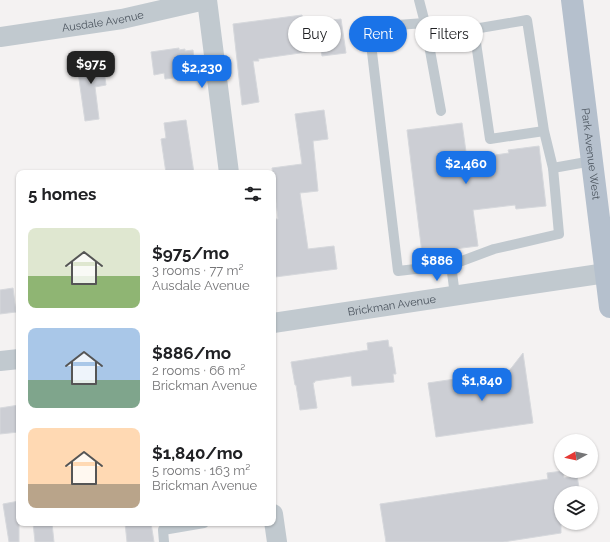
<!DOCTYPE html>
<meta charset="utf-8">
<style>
body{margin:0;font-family:Raleway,sans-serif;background:#f6f6f6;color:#202124;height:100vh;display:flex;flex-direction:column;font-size:15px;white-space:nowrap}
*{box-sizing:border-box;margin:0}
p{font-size:13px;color:#757577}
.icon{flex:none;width:22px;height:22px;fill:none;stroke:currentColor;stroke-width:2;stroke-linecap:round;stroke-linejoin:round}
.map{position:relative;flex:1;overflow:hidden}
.drawer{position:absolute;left:16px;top:170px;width:260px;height:356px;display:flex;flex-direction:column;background:#fff;border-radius:8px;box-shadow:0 1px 3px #0004}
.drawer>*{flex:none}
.top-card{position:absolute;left:288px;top:16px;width:262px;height:36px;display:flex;gap:8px}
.needle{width:26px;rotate:262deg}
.buttons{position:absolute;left:554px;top:434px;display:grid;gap:8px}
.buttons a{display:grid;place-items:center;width:44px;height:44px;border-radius:50%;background:#fff;box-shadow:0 1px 3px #0004;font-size:20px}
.price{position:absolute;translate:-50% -34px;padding:0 9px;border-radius:8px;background:#1a73e8;color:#fff;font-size:13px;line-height:26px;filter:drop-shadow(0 1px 2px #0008)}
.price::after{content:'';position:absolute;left:50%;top:24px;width:12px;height:9px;margin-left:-6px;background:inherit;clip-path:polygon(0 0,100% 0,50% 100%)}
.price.selected{background:#222;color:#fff}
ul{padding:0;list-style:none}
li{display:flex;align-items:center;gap:12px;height:100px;padding:0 12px}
li span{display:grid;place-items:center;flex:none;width:112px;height:80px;border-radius:8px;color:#555}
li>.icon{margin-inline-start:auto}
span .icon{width:48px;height:48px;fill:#fffc;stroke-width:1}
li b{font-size:17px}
h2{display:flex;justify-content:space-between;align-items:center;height:48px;padding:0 12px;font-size:17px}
.pill{padding:0 14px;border-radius:18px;background:#fff;box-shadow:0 1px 3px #0004;font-size:14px;line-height:36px}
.pill.selected{background:#1a73e8;color:#fff}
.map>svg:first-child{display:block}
.building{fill:#ccced4;stroke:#d6d8dc}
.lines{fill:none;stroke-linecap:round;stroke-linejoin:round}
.service{stroke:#c1c9cf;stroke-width:10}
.minor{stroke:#c1c9cf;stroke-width:20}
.primary{stroke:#b5c0cd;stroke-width:22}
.labels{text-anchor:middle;stroke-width:3.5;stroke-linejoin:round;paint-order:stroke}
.street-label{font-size:11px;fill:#4b545e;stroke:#fff}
</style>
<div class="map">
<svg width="610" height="542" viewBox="0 0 610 542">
<rect width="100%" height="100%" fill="#f4f2f2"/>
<g class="building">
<path d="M 302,15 L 304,23 L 341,19 L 346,53 L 322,56 L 321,50 L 258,59 L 259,61 L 253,61 L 259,102 L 242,105 L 233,24 Z"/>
<path d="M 179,48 L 179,50 L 185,49 L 185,51 L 193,50 L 195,68 L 188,69 L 189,76 L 165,79 L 164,73 L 154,75 L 151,52 Z"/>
<path d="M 100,56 L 101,63 L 103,63 L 106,85 L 95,87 L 99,119 L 85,121 L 77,65 L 79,65 L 78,59 Z"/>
<path d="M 324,110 L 328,139 L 313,141 L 318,191 L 300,193 L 308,249 L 334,246 L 337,269 L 275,277 L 273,263 L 273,219 L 278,219 L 272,168 L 302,164 L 295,114 Z"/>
<path d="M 186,120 L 194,173 L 166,173 L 161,139 L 166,138 L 164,123 Z"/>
<path d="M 462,123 L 467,159 L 509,153 L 508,150 L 539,146 L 546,206 L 516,209 L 515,205 L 473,210 L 478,246 L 422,253 L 407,130 Z"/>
<path d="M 13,288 L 16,312 L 0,314 L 0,290 Z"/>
<path d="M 388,340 L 389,347 L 392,347 L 396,374 L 393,374 L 394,382 L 352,386 L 351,376 L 315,381 L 315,382 L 313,383 L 317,408 L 300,410 L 296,385 L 295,385 L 291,362 L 368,350 L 367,343 Z"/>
<path d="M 523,353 L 533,423 L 436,437 L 428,383 L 509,371 Z"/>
<path d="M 19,405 L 19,432 L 0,434 L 0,408 Z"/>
<path d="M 563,471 L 564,478 L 577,476 L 580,493 L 561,493 L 561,533 L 503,542 L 386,542 L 380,504 L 548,479 L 547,473 Z"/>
<path d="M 19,501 L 19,542 L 9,542 L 3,504 Z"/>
<path d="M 33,523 L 52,523 L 54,542 L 35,542 Z"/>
<path d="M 125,523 L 151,523 L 154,542 L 127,542 Z"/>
</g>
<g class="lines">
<g class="service">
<path d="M 419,0 L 425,23"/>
<path d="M 441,111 L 425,23 L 369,27 L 398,271 L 451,265"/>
<path d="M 544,131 L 490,139 L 474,29 L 527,20 L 544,131 L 553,168"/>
<path d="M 455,295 L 451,265 L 494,249 L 559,234 L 553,168 L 592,161"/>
<path d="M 164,542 L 163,530 L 204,523"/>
</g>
<g class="minor">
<path d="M 207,0 L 229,173"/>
<path id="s1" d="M 0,37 L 122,19 L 205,0"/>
<path id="s2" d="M 273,323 L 606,273"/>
<path d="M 0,361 L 19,359"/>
<path d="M 273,514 L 277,542"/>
</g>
<path class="primary" id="s3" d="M 572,0 L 610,307"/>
</g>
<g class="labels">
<g class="street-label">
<text dy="4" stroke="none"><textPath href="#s1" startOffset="104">Ausdale Avenue</textPath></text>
<text dy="4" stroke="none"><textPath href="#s3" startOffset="155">Park Avenue West</textPath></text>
<text dy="4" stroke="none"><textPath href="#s2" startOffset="120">Brickman Avenue</textPath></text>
</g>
</g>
</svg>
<div class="buttons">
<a><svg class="needle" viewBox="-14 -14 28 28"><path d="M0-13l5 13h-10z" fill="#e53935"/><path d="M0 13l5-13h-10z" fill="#757577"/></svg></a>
<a><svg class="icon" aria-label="layers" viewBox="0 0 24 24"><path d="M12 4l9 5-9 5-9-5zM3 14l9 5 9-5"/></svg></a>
</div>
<b class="price selected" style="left:91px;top:85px">$975</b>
<b class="price" style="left:202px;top:89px">$2,230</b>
<b class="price" style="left:466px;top:185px">$2,460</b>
<b class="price" style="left:437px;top:282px">$886</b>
<b class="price" style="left:482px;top:402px">$1,840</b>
<div class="top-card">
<a class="pill">Buy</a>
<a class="pill selected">Rent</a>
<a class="pill">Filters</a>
</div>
<section class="drawer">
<h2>5 homes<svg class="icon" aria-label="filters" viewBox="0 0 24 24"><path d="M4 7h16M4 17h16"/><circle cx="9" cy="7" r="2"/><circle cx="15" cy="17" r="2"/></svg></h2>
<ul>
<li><span style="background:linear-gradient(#dfe7d0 60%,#8fb573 0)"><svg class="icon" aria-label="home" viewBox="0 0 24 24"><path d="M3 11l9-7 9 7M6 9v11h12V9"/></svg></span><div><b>$975/mo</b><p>3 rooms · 77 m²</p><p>Ausdale Avenue</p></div></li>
<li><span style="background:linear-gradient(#a9c7e8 65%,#7fa58c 0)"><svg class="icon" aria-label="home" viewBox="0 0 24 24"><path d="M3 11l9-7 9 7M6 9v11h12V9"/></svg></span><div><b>$886/mo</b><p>2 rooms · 66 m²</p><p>Brickman Avenue</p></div></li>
<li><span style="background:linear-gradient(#ffd9b3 70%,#b9a48a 0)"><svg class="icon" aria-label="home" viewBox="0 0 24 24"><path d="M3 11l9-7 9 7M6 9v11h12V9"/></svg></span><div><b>$1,840/mo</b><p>5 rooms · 163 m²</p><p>Brickman Avenue</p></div></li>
</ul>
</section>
</div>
